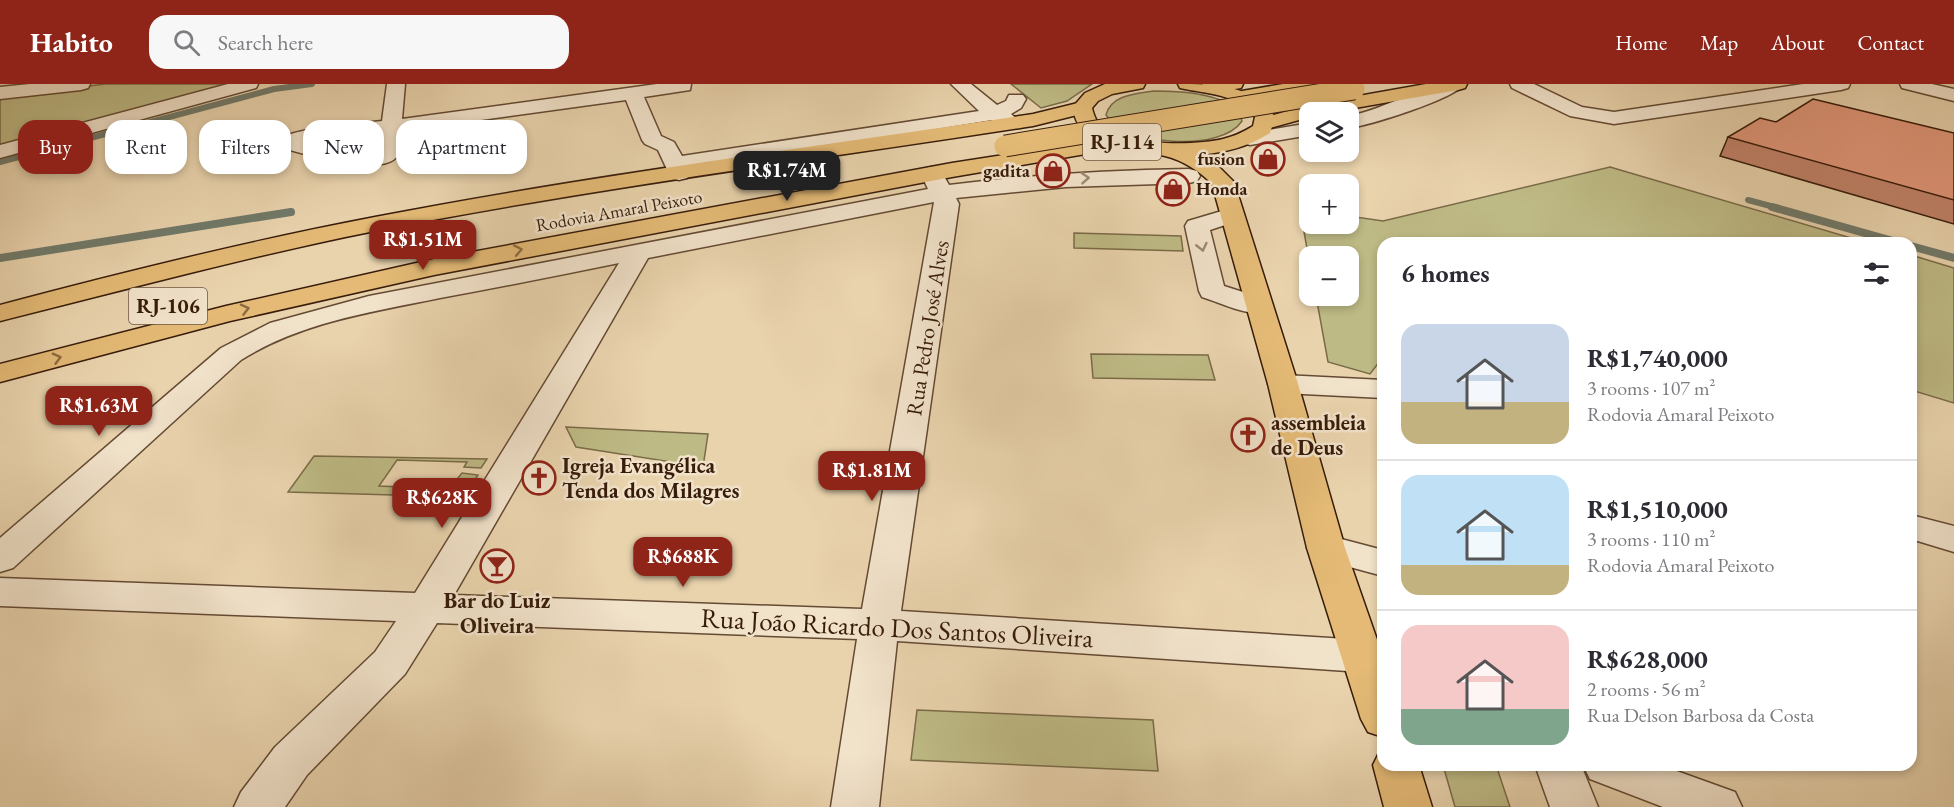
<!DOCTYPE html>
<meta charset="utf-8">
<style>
body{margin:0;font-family:"EB Garamond",serif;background:#f7f7f7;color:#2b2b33;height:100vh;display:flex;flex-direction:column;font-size:22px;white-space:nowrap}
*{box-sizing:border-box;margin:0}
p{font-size:20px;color:#7c7c81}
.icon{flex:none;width:33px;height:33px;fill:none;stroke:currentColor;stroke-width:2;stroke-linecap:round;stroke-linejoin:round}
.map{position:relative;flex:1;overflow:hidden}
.side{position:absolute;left:1377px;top:153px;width:540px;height:534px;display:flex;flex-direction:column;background:#fff;border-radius:18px;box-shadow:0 3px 9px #0003}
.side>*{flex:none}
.banner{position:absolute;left:18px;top:36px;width:570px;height:54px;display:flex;gap:12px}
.tools{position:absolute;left:1299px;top:18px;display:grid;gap:12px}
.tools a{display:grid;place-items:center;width:60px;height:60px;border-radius:12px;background:#fff;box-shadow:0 3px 9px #0003;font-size:30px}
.price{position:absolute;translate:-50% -51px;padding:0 14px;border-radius:12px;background:#8f2418;color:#fff;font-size:20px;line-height:39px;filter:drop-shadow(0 2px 3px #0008)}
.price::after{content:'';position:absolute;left:50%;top:36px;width:18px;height:14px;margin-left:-9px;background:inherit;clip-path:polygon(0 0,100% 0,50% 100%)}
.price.current{background:#222;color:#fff}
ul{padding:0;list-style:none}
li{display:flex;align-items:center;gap:18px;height:150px;padding:0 24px}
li+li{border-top:2px solid #e1e1e2}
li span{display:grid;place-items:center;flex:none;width:168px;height:120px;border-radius:18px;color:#555}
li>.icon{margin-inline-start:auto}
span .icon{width:72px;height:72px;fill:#fffc;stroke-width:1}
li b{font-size:26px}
h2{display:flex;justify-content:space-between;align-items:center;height:72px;padding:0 24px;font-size:26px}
.pill{padding:0 21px;border-radius:18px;background:#fff;box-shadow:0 3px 9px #0003;font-size:21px;line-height:54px}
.pill.current{background:#8f2418;color:#fff}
header{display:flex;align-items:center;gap:36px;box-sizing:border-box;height:84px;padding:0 30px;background:#8f2418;color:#fff}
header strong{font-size:28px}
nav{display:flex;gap:33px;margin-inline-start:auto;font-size:21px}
.search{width:420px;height:54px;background:#f7f7f7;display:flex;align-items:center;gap:15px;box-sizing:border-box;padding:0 21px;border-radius:18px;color:#7c7c81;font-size:22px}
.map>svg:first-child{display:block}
.green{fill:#beba85;stroke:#7a6b48;stroke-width:1.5}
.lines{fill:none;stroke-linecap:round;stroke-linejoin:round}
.stream-far1{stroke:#717a6a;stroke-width:6}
.stream{stroke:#717a6a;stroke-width:8}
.minor-casing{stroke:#644a33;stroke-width:3}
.major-casing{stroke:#371c0a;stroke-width:3}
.highway-casing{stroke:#371c0a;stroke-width:3}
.minor{fill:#f1e2ca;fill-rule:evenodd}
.major{fill:#e4ba76;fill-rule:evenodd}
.highway{fill:#e4ba76;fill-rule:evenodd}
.highway-bridge-casing{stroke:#371c0a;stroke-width:23;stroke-linecap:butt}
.highway-bridge{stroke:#e4ba76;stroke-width:21}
.wall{fill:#c2836a;stroke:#371c0a;stroke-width:1.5}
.building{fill:#e2987b;stroke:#371c0a;stroke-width:1.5}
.oneway{stroke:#9d8974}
.oneway2{stroke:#8e6b40}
.labels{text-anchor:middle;stroke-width:5;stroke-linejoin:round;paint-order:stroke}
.far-poi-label{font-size:18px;font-weight:bold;fill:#371c0a;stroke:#f1e2ca;text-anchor:end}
.far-street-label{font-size:18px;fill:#371c0a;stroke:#f1e2ca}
.shield{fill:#f1e2ca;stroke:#6f5744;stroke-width:1.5}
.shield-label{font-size:21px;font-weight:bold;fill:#371c0a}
.street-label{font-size:22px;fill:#371c0a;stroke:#f1e2ca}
.poi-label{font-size:22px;font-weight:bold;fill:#371c0a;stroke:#f1e2ca;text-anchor:start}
.near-street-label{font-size:27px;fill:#371c0a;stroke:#f1e2ca}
</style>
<header>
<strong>Habito</strong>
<div class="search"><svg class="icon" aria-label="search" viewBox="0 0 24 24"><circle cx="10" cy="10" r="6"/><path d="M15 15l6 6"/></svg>Search here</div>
<nav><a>Home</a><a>Map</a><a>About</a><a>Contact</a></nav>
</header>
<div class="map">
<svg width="1954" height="723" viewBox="0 0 1954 723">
<rect width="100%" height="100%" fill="#e9d3ad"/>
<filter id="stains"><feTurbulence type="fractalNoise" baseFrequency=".00333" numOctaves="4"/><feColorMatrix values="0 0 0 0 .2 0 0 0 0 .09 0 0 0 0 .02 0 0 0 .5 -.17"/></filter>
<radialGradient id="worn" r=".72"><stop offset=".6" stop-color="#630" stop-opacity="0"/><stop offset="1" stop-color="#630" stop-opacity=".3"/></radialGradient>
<g class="green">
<path d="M 106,0 L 237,0 L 0,64 L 0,12 Z"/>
<path d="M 1011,0 L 1092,0 L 1067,17 L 1041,24 Z"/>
<path d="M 1153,7 C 1178,7 1235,8 1242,37 C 1221,69 1126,61 1106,31 C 1111,11 1135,10 1153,7 Z"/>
<path d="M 381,49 L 379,66 C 360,72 338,66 320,58 Z"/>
<path d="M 1610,83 L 1868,159 L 1383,159 L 1383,273 L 1370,290 L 1328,278 L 1316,212 L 1348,212 L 1348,172 L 1310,172 L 1309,176 L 1300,125 L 1309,126 L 1310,140 L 1348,140 L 1349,132 L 1383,137 Z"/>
<path d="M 1074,149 L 1181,152 L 1183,167 L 1074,164 Z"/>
<path d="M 1911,171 L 1954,184 L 1954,319 L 1911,306 Z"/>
<path d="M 1091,270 L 1208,271 L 1215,296 L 1093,294 Z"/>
<path d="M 566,343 L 708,350 L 703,383 L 576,363 Z"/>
<path d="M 314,372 L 487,375 L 481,384 L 464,383 L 467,378 L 397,376 L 379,402 L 449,405 L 462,389 L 478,391 L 464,413 L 288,408 Z"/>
<path d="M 917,626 L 1153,636 L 1158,687 L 911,676 Z"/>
<path d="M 1443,681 L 1496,681 L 1510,723 L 1455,723 Z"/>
</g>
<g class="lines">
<g class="stream-far1">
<path d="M 0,78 L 274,5 L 312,0"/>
<path d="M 1748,116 L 1778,124"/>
</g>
<g class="stream">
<path d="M 1772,123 L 1900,159"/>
<path d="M 1911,162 L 1954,174"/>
<path d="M 0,174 L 291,128"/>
</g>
<defs>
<g id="minor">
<path d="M 30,0 L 90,0 L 88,4 L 81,6 L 0,15 L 0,3 Z"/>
<path d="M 228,0 L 258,0 L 256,4 L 0,74 L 0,61 Z"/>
<path d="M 387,0 L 405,0 L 402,35 L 657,0 L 691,0 L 690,6 L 644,13 L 661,52 L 674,58 L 682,72 L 979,27 L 951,0 L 971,0 L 997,21 L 1006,17 L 1009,11 L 1023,11 L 1026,15 L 1021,24 L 1011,30 L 1018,36 L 1015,40 L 1008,42 L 992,36 L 688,85 L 690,89 L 687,94 L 679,96 L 671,94 L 658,66 L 645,60 L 642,56 L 626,16 L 401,47 C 400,54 401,65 398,71 C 384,95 301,69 279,63 L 275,59 C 287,43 360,40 382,37 ZM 380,50 L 378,66 L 366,69 L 314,59 Z"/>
<path d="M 1442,0 L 1463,1 C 1454,15 1368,42 1348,44 L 1348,32 C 1369,29 1387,19 1407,13 C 1420,9 1430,7 1442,0 Z"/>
<path d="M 1510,0 L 1534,0 L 1582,23 L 1614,28 L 1803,0 L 1850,0 L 1848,4 L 1841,6 L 1614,40 L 1570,32 L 1512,4 Z"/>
<path d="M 1900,0 L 1932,0 L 1954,5 L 1954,17 L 1902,4 Z"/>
<path d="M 1310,39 L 1310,51 L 1250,61 L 1243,59 L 1240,55 L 1243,51 L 1250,49 Z"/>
<path d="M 932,83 L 940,85 L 949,101 C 1029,91 1109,86 1189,85 L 1197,87 L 1200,92 L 1197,97 L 1189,99 L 1066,103 L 956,114 L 959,120 L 901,527 L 1362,556 L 1377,561 L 1383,572 L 1377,583 L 1362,588 L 897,557 L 879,723 L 831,723 L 857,555 L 437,539 L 405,590 L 307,691 L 285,723 L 234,723 L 241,708 L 275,663 L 375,568 L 396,537 L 0,522 L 0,494 L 415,509 L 619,179 C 560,191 500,203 440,214 C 372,228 301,238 241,276 L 13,484 L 0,488 L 0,454 L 221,264 L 270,239 L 369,212 L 928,105 L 921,90 L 924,85 ZM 934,118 L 862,525 L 454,511 L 648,174 Z"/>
<path d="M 1232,124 L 1240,126 L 1244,131 L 1240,136 L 1210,146 L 1224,202 L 1268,216 L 1272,222 L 1268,228 C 1247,233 1222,219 1202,213 L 1199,207 L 1185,142 L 1188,137 Z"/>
<path d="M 1283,291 L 1383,296 L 1383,314 L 1283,309 L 1272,306 L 1268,300 L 1272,294 Z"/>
<path d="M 1911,431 L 1954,442 L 1954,468 L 1911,455 Z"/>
<path d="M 1326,451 L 1383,466 L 1383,492 L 1313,473 L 1307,464 L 1313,455 Z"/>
<path d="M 1535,681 L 1581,681 L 1598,723 L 1550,723 Z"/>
<path d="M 1583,681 L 1660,681 L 1735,708 L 1742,723 L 1663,723 L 1590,695 Z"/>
</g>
<g id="major">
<path d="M 1105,0 L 1145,0 L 1143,4 L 1112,10 L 1098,17 L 1092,24 C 1093,28 1095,34 1097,37 C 1117,63 1194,62 1223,55 C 1235,52 1243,48 1253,42 L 1255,33 C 1237,9 1206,10 1180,4 L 1178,0 C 1215,0 1251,0 1275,33 L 1270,49 C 1248,63 1226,68 1200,71 L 1218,82 L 1234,98 L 1298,300 L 1345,464 L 1383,573 L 1383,653 L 1368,648 L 1361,635 L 1307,464 L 1268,300 L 1212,100 C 1200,87 1182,76 1165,72 C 1136,65 1104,67 1082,45 C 1076,40 1075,31 1072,24 L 1085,9 Z"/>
<path d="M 1383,666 L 1383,681 L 1419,681 L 1432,723 L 1384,723 L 1373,681 L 1380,667 Z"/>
</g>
<g id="highway">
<path d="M 1203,0 L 1243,0 L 1241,4 L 1210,9 L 1203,7 L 1201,3 Z"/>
<path d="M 1283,0 L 1328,0 L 1326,4 L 1319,6 L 1249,17 L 1242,15 L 1239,11 L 1242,7 Z"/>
<path d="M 1426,0 L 1467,0 L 1465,4 L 1458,6 L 1332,28 L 1310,28 L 1310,33 L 1266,45 L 1259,43 L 1256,39 L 1259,35 L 1313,20 Z"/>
<path d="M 1082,18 L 1089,20 L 1092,24 L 1089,28 L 1033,42 C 814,76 593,104 375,147 C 249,172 125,206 0,237 L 0,221 C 124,188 249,157 375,133 C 593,91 814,63 1033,30 Z"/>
<path d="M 1125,52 L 1132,54 L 1136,58 L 1132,62 L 952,93 L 434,191 L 230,237 L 0,298 L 0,280 L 226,222 L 434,175 L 952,79 Z"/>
</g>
</defs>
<use href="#minor" class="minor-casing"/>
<use href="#major" class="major-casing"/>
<use href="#highway" class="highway-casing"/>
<use href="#minor" class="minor"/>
<use href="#major" class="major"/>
<use href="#highway" class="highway"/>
<defs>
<path id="highway-bridge" d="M 1005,62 L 1354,5"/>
</defs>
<use href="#highway-bridge" class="highway-bridge-casing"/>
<use href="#highway-bridge" class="highway-bridge"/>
</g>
<path class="wall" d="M 1776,38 L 1954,49 L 1954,140 L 1720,72 L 1728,53 Z"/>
<path class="building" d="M 1813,15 L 1954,49 L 1954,116 L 1728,53 L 1760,34 L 1776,38 Z"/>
<defs><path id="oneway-chevron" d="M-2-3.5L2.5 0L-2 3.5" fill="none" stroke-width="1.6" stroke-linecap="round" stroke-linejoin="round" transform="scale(1.5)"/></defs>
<g class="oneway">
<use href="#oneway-chevron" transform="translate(1085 94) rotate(-4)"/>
<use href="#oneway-chevron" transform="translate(1202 163) rotate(77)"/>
</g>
<g class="oneway2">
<use href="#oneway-chevron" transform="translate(518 166) rotate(-11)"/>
<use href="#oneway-chevron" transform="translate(245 225) rotate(-14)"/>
<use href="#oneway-chevron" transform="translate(57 274) rotate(-15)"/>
</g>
<defs>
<symbol id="shop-ring" viewBox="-11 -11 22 22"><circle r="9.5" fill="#f1e2ca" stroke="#8f2418" stroke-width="1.5"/><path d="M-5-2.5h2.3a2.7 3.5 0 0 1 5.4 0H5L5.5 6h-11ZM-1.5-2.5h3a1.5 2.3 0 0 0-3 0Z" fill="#8f2418"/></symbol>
<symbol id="church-ring" viewBox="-11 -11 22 22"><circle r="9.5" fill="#f1e2ca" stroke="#8f2418" stroke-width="1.5"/><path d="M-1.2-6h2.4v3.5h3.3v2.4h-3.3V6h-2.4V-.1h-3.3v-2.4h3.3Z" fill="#8f2418"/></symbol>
<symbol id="bar-ring" viewBox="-11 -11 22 22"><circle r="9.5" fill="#f1e2ca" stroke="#8f2418" stroke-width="1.5"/><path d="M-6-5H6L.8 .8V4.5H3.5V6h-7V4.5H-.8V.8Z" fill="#8f2418"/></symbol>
</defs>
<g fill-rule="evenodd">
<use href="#shop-ring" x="1249" y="56" width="38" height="38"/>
<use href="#shop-ring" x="1034" y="68" width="38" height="38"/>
<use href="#shop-ring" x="1154" y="86" width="38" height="38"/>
<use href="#church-ring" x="1229" y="332" width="38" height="38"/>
<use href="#church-ring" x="520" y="375" width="38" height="38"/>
<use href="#bar-ring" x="478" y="463" width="38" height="38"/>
</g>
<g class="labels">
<g class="far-poi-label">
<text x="1245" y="81">fusion</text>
<text x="1030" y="93">gadita</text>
<text x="1196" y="111" text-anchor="start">Honda</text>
</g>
<g class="far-street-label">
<text transform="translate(619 127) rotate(-10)" y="6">Rodovia Amaral Peixoto</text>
</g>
<g class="shield">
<rect x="1083" y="40" width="78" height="36" rx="4.5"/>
<rect x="129" y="204" width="78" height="36" rx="4.5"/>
</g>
<g class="shield-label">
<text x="1122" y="65">RJ-114</text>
<text x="168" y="229">RJ-106</text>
</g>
<g class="street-label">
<text transform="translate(927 244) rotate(-81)" y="8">Rua Pedro José Alves</text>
</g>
<g class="poi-label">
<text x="1271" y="346">assembleia<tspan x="1271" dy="25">de Deus</tspan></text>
<text x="562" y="389">Igreja Evangélica<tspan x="562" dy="25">Tenda dos Milagres</tspan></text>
<text x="497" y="524" text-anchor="middle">Bar do Luiz<tspan x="497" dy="25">Oliveira</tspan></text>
</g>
<g class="near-street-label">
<text transform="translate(897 544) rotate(3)" y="9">Rua João Ricardo Dos Santos Oliveira</text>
</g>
</g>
<rect width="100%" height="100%" filter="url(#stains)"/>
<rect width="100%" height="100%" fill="url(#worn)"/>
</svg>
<div class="tools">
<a><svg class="icon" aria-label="layers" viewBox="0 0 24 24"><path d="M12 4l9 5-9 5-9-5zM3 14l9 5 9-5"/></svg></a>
<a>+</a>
<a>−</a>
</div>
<b class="price current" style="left:787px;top:118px">R$1.74M</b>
<b class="price" style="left:423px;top:187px">R$1.51M</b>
<b class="price" style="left:99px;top:353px">R$1.63M</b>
<b class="price" style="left:872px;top:418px">R$1.81M</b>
<b class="price" style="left:442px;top:445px">R$628K</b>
<b class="price" style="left:683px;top:504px">R$688K</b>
<div class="banner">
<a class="pill current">Buy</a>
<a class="pill">Rent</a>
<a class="pill">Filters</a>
<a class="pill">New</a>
<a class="pill">Apartment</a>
</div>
<section class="side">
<h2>6 homes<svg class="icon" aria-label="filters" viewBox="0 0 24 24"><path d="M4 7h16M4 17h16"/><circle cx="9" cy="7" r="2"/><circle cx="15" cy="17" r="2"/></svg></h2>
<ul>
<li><span style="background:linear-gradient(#c9d6e8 65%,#c2b280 0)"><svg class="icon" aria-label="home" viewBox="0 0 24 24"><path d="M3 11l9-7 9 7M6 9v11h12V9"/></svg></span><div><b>R$1,740,000</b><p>3 rooms · 107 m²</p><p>Rodovia Amaral Peixoto</p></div></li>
<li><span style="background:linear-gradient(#bfe0f5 75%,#c2b280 0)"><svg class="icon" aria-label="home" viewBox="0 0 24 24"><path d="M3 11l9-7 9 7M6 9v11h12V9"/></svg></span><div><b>R$1,510,000</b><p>3 rooms · 110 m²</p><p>Rodovia Amaral Peixoto</p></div></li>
<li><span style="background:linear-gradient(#f6c9c9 70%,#7fa58c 0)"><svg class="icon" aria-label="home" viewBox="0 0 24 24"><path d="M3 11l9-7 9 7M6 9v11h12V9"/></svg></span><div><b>R$628,000</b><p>2 rooms · 56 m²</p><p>Rua Delson Barbosa da Costa</p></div></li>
</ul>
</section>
</div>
